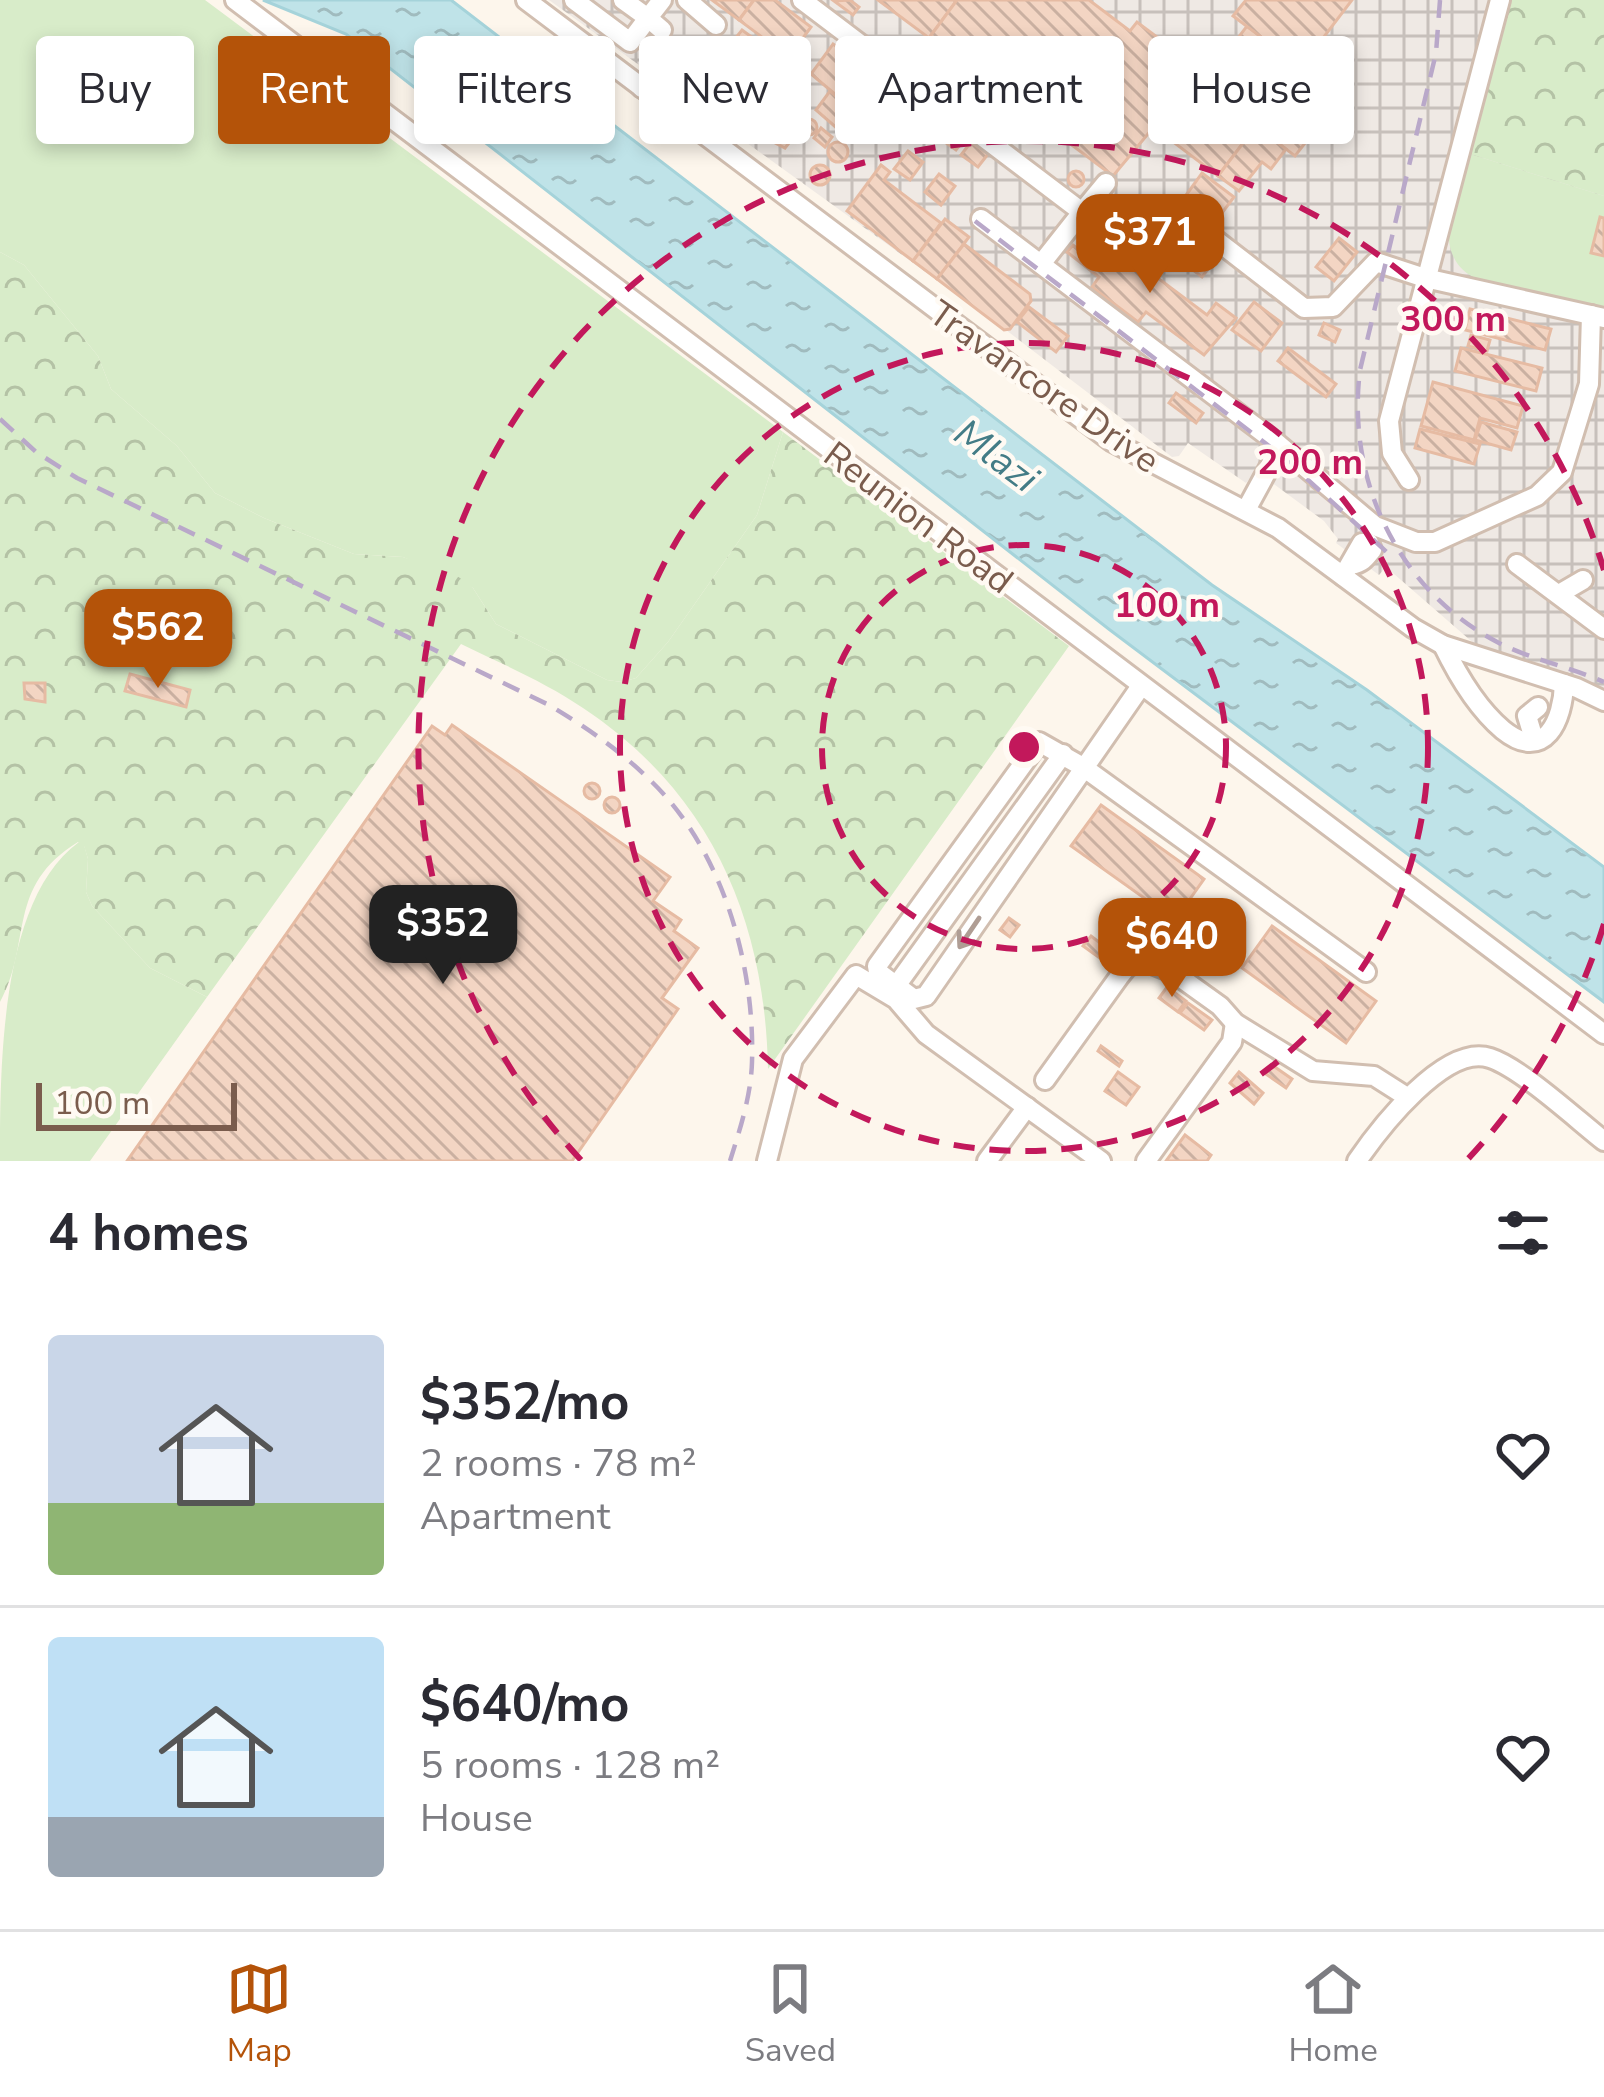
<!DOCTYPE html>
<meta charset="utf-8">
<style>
body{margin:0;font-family:"Nunito Sans",sans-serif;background:#f7f7f7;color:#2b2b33;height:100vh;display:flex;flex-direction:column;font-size:45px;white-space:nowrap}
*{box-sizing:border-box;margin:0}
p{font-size:39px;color:#7c7c81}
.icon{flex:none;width:66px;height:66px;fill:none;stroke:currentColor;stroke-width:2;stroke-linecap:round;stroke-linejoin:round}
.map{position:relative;height:1161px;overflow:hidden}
.panel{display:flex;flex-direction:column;background:#fff;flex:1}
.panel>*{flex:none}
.top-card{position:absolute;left:36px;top:36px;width:1533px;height:108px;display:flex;gap:24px}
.scale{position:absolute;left:36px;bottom:30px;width:201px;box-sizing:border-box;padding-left:12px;border:6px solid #7a5c4d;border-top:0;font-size:33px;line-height:42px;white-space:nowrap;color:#7a5c4d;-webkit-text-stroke:9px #fffaf3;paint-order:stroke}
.price{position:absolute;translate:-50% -102px;padding:0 27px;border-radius:24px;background:#b45309;color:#fff;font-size:39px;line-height:78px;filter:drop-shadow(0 3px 6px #0008)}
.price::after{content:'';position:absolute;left:50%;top:72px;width:36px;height:27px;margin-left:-18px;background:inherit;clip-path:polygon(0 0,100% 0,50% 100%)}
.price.on{background:#222;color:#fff}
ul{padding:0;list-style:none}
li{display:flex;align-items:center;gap:36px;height:300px;padding:0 48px}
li+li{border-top:3px solid #e1e1e2}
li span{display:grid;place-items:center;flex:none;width:336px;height:240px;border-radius:12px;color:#555}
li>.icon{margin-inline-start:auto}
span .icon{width:144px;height:144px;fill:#fffc;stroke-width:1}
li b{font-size:51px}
h2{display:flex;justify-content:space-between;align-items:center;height:144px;padding:0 48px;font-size:51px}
.chip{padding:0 42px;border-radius:12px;background:#fff;box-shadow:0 6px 18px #0003;font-size:42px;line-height:108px}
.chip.on{background:#b45309;color:#fff}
.tab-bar{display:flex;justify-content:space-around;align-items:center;height:168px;border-top:3px solid #e1e1e2;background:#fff;font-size:33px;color:#7c7c81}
.tab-bar a{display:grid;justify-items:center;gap:6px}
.tab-bar .on{color:#b45309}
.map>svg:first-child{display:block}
.industrial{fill:url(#industrial-grid)}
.green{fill:#d8ecc9}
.forest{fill:url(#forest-crowns)}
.water{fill:url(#water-ripples);stroke:#a5d3da;stroke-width:3}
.building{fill:url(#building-back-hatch);stroke:#e6bba3;stroke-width:3}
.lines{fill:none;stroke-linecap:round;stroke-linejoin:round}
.minor-casing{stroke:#d1beb0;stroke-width:24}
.minor{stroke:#fff;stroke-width:18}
.rail{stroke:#b9a8c9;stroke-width:4.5;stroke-dasharray:18 12;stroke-linecap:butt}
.oneway{stroke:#af9d94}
.ring{fill:none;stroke:#c2185b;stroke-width:6;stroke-dasharray:21 15}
.labels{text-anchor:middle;stroke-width:9;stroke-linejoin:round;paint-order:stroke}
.street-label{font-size:36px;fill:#7a5c4d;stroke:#fffaf3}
.water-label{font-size:39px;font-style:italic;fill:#437c86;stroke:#fffaf3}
.centre{fill:#c2185b;stroke:#fffaf3;stroke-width:6}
.ring-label{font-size:36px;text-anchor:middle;font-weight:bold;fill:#c2185b;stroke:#fffaf3;stroke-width:9;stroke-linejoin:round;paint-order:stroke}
</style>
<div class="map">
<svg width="1604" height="1161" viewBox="0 0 1604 1161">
<defs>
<pattern id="industrial-grid" width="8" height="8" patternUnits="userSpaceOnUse" patternTransform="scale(3)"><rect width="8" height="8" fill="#efe9e4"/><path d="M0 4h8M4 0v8" fill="none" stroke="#c7c0bb"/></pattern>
<pattern id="forest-crowns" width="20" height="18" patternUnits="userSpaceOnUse" patternTransform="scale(3)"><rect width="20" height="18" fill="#d8ecc9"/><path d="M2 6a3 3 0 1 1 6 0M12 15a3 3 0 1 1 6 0" fill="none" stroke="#b4c2a5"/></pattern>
<pattern id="water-ripples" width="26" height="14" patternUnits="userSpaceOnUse" patternTransform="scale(3)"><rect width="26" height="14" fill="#bfe3e8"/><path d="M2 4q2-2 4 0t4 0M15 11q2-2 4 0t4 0" fill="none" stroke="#a0bbbe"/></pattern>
<pattern id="building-back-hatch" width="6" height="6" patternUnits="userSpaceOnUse" patternTransform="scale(3)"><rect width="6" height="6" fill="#f3d5c3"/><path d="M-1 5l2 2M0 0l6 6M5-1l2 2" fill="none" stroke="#cab0a1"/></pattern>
</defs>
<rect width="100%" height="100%" fill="#fdf6ec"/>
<path class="industrial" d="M 549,0 L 1604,0 L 1604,691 L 1478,647 L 1386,567 L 1379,575 L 1336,543 L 1338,539 L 1324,521 L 1256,471 L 1246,483 L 1188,443 L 1179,456 L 1172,457 L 1006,330 Z"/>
<g class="green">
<path d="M 0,0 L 205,0 L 783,432 L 757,515 L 668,642 L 636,678 L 622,682 L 607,680 L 496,624 L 473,588 L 403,557 L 354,554 L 264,518 L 215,493 L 177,446 L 111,389 L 98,356 L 24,265 L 0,252 Z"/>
<path d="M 1467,153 L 1604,196 L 1604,310 L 1473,277 C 1428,252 1457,192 1467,153 Z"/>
<path d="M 79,842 L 84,845 L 88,859 L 86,892 L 92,906 L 150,968 L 207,997 L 90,1161 L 0,1161 C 0,1066 0,899 79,842 Z"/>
</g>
<g class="forest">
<path d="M 1506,0 L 1604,0 L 1604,196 L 1467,153 Z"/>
<path d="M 0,252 L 24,265 L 98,356 L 111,389 L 177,446 L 215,493 L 264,518 L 354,554 L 403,557 L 456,575 L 473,588 L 496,624 L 607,680 L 622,682 L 636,678 L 668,642 L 757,515 L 783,432 L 1069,646 L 768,1069 C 765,919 711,793 583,708 C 545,682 502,664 461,644 L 207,997 L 150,968 L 92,906 L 86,892 L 88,859 L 84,846 L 78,842 C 5,887 33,942 0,1002 Z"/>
</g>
<path class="water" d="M 263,0 L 451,0 L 1212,585 L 1367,690 L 1604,867 L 1604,1002 L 1110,630 L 346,34 Z"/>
<g class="building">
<path d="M 712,0 L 754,0 L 739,20 Z"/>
<path d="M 754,0 L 775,0 L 811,27 L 789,57 L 739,20 Z"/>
<path d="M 850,0 L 859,7 L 853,15 L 834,1 Z"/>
<path d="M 878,0 L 957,0 L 929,38 Z"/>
<path d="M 957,0 L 1089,0 L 1130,31 L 1137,22 L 1209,76 L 1247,26 L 1301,67 L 1218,176 L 1164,135 L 1172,124 L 1162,117 L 1113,176 L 929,38 Z"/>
<path d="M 1246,0 L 1352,0 L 1301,67 L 1233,16 Z"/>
<path d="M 742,30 L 764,46 L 753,62 L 730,45 Z"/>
<path d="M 833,44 L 867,69 L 842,100 L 811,74 Z"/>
<path d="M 1330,56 L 1345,68 L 1316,107 L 1327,115 L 1295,156 L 1256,126 L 1302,66 L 1315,76 Z"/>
<path d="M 680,64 L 701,81 L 691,95 L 669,78 Z"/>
<path d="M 867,69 L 875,79 L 855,97 L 849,93 Z"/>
<path d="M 703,79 L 734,103 L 717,125 L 686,101 Z"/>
<path d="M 887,89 L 908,104 L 892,125 L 872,110 Z"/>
<path d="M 830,91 L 853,111 L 839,130 L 816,110 Z"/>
<path d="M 768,93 L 784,105 L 774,117 L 796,134 L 785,148 L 760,135 L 755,142 L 739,130 Z"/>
<path d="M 910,105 L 930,121 L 921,133 L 901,117 Z"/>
<circle cx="793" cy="116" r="8"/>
<circle cx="809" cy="127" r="8"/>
<path d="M 949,125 L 966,137 L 956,150 L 939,138 Z"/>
<path d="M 1256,126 L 1286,149 L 1271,169 L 1262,162 L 1239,191 L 1218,176 Z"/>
<path d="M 821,128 L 832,137 L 825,147 L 814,138 Z"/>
<circle cx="838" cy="152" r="10"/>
<path d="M 971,142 L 988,154 L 978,167 L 961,155 Z"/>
<path d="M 908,151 L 923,162 L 910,180 L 894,169 Z"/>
<circle cx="820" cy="175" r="10"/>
<path d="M 881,165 L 890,172 L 884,180 L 941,223 L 913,261 L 847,211 Z"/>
<circle cx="1076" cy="179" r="8"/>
<path d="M 1202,173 L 1234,197 L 1216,221 L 1184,198 Z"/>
<path d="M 939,174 L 955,186 L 941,205 L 925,192 Z"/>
<path d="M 1600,217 L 1604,218 L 1604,256 L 1591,253 Z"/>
<path d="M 945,219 L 969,237 L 937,279 L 913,261 Z"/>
<path d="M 1102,236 L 1207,315 L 1216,303 L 1236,318 L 1204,355 L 1146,312 L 1138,322 L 1092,287 L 1099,277 L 1067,252 L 1073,245 L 1081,251 L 1088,242 L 1094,246 Z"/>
<path d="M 1339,238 L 1357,252 L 1334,281 L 1316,267 Z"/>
<path d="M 1189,241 L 1215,260 L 1202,277 L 1176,257 Z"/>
<path d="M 964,244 L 1030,294 L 1031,301 L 1010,329 L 1004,330 L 937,279 Z"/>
<path d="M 1254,302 L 1282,323 L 1261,351 L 1232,330 Z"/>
<path d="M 1029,307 L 1068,336 L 1056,352 L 1017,322 Z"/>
<path d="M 1470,309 L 1551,329 L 1545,350 L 1465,330 Z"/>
<path d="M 1324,323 L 1340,330 L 1335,342 L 1319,335 Z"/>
<path d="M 1471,335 L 1490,340 L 1487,351 L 1468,346 Z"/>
<path d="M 1288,348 L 1336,384 L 1326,397 L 1278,361 Z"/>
<path d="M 1461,348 L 1542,368 L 1536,391 L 1455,371 Z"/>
<path d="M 1433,382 L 1523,406 L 1517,428 L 1480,418 L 1474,440 L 1421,426 Z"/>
<path d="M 1176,393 L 1203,413 L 1196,423 L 1169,403 Z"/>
<path d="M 1481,422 L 1517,432 L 1511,450 L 1475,440 Z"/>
<path d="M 1420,429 L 1480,444 L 1474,464 L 1415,448 Z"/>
<path d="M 87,614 L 118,614 L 118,628 L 111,628 L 112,634 L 88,635 Z"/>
<path d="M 130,674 L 190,690 L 186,707 L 125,691 Z"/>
<path d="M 24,683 L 45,683 L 45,702 L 25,699 Z"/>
<path d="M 452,725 L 670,877 L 653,901 L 681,920 L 674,931 L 698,948 L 662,998 L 678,1009 L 572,1161 L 127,1161 L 432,726 L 445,735 Z"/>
<circle cx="592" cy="791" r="8"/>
<circle cx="612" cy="805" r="8"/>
<path d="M 1101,805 L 1204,879 L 1175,920 L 1071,846 Z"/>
<path d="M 1009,918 L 1019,925 L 1010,937 L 1000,930 Z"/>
<path d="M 1272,926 L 1376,1001 L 1346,1043 L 1242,968 Z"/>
<path d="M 1091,936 L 1108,949 L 1101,959 L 1083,946 Z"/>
<path d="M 1167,987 L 1186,1001 L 1178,1012 L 1159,998 Z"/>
<path d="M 1188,1003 L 1212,1020 L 1204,1030 L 1180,1013 Z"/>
<path d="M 1101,1046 L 1122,1061 L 1119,1066 L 1098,1051 Z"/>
<path d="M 1272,1065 L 1292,1079 L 1286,1088 L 1266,1074 Z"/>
<path d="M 1118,1072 L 1139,1087 L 1126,1105 L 1105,1091 Z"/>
<path d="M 1239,1072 L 1263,1093 L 1254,1104 L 1230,1083 Z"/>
<path d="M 1185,1135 L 1211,1155 L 1207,1161 L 1166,1161 Z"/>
</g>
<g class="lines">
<defs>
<g id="minor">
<path d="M 235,0 L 1604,1034"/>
<path d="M 526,0 L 1111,441 L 1278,528 L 1413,628 L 1443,645 L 1577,688 L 1604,701"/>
<path d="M 574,0 L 630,42 L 648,18 L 623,0"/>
<path d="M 662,0 L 648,18 L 662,30"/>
<path d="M 687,0 L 716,25"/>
<path d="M 802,0 L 1082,212 L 1041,264"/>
<path d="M 642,88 L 669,52"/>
<path d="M 1082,212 L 1106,183"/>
<path d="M 981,219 L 1273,440 L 1272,462 L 1246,510"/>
<path d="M 1203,230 L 1304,308 L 1333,307 L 1376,262 L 1425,278 L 1604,318"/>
<path d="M 1273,440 L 1375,526 L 1416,542 L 1435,542 L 1537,496 L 1562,472 L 1589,384 L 1591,315"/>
<path d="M 1409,480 L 1392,453 L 1389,421 L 1500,0"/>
<path d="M 1517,564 L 1604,629"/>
<path d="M 1343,576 L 1362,543 L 1369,543 L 1372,550 C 1365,559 1362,563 1351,565"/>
<path d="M 1559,594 L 1583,580"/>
<path d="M 1443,645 C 1457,674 1478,709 1503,730 C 1545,764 1563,719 1564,684"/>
<path d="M 1141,686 L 926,996 L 914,999 L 878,972 L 877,966 L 1039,742 L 1083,767 L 1366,972"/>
<path d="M 1534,739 L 1527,716 L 1538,707"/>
<path d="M 1174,973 L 1208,921"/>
<path d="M 896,986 L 1063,754"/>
<path d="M 1045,1080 L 1119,977 L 1127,967 L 1142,960 L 1174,973 L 1220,1006 L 1235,1023 L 1313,1071 L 1374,1076 L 1407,1097"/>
<path d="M 767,1161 L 793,1059 L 856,975 L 896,999 L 926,1034 L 1101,1161"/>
<path d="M 987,1161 L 1027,1107"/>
<path d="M 1146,1161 L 1232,1042 L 1235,1023"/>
<path d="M 1357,1161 C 1379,1129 1445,1043 1490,1058 C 1521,1068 1576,1119 1604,1141"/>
</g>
</defs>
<use href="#minor" class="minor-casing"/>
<use href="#minor" class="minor"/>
<g class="rail">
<path d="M 1440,0 L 1436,53 L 1360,370 C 1346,480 1398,591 1499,643 C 1533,660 1570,667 1604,682"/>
<path d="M 975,221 L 1282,456 L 1390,555"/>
<path d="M 0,419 L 36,452 L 77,478 L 549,705 C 586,727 621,751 652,782 C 723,851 755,965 752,1062 C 751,1096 740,1129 730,1161"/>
</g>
</g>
<defs><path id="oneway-shaft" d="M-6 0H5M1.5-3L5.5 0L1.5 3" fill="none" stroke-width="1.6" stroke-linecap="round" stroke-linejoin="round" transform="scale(3)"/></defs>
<use class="oneway" href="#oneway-shaft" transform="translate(969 933) rotate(124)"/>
<g class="ring">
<circle cx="1024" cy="747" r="202"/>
<circle cx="1024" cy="747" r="404"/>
<path d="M1604 924A606 606 0 0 1 1467 1160M581 1160A606 606 0 1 1 1604 570"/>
</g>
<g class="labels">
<g class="street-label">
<text transform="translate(1045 386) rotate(35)" y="13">Travancore Drive</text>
<text transform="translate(919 517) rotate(37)" y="13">Reunion Road</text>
</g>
<g class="water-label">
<text transform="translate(997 455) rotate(37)" y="14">Mlazi</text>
</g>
</g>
<circle cx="1024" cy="747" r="18" class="centre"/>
<g class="ring-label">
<text x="1453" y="331">300 m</text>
<text x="1310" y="474">200 m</text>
<text x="1167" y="617">100 m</text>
</g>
</svg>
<div class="scale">100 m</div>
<b class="price" style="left:1150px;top:296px">$371</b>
<b class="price" style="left:158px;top:691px">$562</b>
<b class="price on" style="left:443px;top:987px">$352</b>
<b class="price" style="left:1172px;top:1000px">$640</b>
<div class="top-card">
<a class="chip">Buy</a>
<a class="chip on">Rent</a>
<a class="chip">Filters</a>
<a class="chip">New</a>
<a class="chip">Apartment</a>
<a class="chip">House</a>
</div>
</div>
<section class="panel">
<h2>4 homes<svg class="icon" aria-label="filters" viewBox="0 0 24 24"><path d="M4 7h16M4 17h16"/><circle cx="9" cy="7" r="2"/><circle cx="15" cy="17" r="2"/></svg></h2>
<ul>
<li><span style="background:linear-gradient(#c9d6e8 70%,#8fb573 0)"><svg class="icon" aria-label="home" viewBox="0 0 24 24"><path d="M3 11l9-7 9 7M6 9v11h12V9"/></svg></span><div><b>$352/mo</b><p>2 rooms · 78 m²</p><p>Apartment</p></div><svg class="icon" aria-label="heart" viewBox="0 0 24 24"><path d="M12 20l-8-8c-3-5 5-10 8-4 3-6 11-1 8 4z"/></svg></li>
<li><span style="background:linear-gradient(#bfe0f5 75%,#9aa5b1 0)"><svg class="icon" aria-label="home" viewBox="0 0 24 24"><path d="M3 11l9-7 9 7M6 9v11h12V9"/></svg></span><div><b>$640/mo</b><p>5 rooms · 128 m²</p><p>House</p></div><svg class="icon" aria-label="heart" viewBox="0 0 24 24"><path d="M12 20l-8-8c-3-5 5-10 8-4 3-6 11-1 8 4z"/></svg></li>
</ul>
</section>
<nav class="tab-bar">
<a class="on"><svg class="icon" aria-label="map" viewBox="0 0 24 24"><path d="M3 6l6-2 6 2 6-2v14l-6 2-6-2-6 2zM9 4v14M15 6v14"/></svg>Map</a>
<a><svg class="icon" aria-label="saved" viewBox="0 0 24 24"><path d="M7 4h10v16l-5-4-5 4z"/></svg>Saved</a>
<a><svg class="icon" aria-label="home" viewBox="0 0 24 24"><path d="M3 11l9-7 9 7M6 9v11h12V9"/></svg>Home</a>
</nav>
